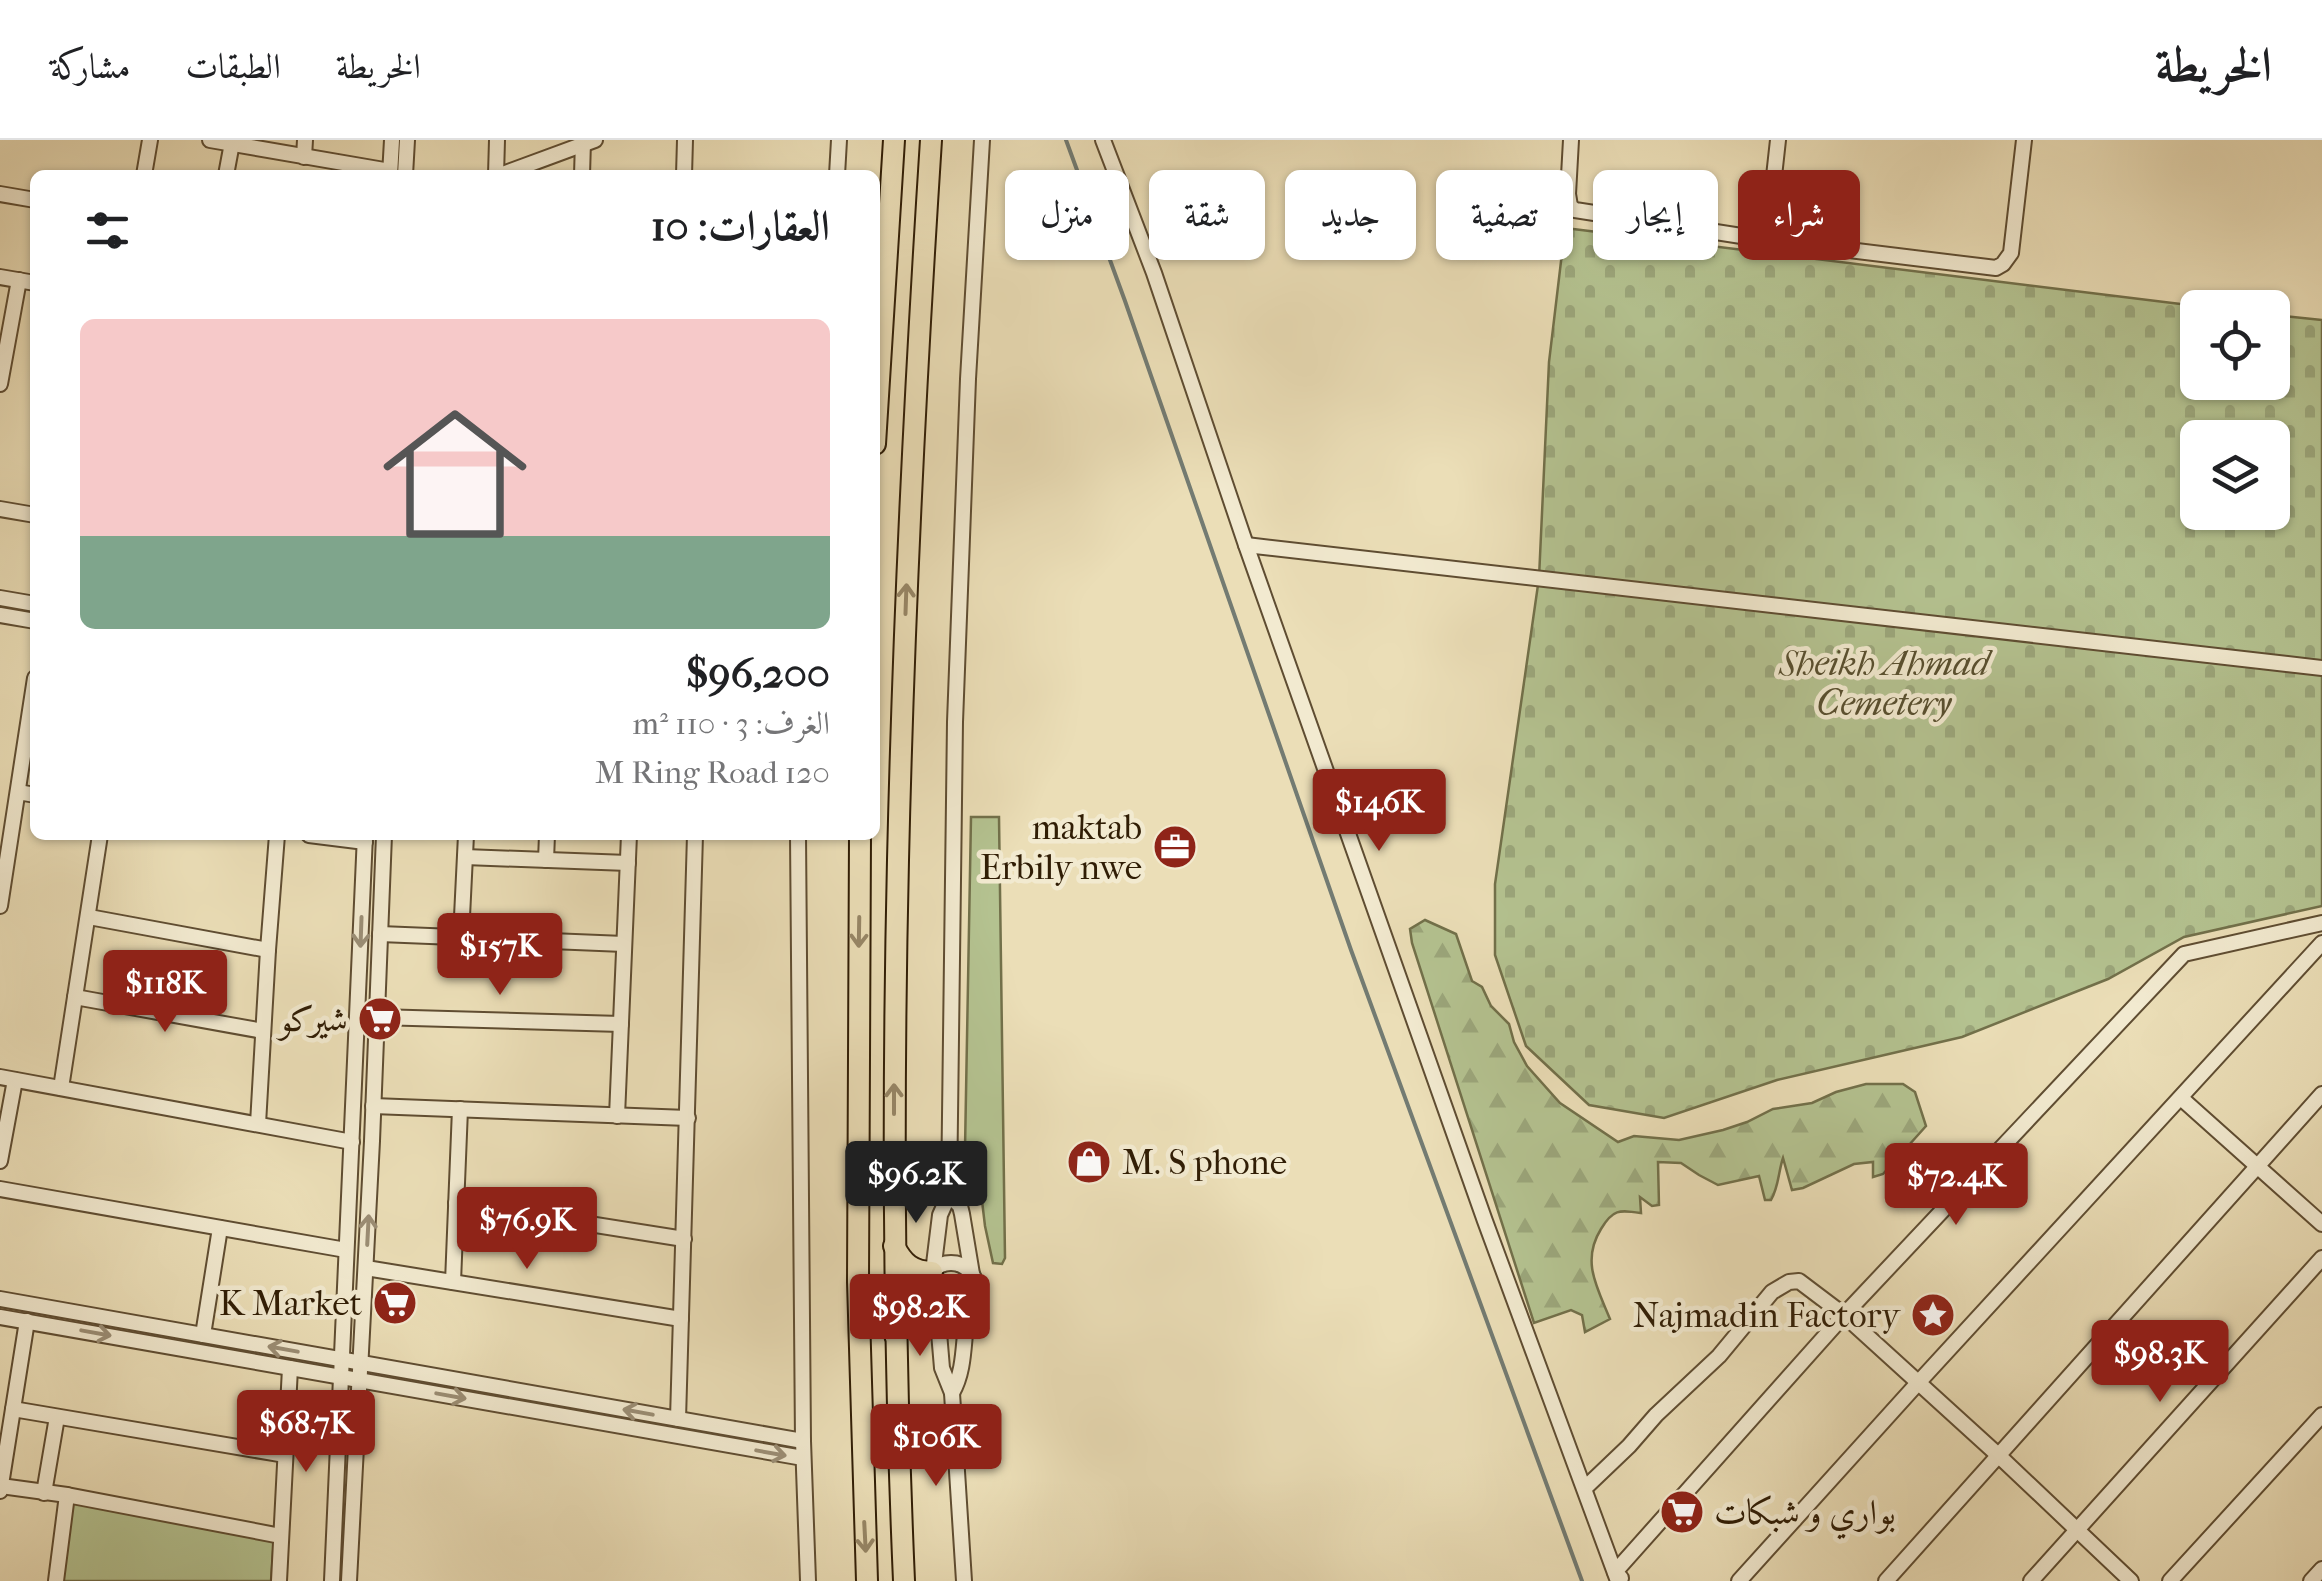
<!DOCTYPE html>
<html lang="ar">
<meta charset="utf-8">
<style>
body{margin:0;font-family:"IM FELL French Canon",Amiri,serif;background:#f2f2f2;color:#202124;direction:rtl;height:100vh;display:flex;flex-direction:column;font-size:38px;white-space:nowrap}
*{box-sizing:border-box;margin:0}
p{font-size:32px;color:#757577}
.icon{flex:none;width:55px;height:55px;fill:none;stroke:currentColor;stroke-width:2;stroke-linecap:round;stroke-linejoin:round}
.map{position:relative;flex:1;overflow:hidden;direction:ltr}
.panel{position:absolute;left:30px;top:30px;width:850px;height:670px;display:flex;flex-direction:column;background:#fff;border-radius:15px;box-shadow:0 2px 8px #0004;direction:rtl}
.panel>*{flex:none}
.guide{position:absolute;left:910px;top:30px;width:950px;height:90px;direction:rtl;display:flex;gap:20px}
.tools{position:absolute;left:2180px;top:150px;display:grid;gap:20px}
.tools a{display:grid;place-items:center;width:110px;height:110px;border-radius:15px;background:#fff;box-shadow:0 2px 8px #0004;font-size:50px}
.price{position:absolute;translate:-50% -85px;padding:0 22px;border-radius:10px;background:#8f2418;color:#fff;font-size:32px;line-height:65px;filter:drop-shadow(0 2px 5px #0008)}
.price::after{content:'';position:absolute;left:50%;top:60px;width:30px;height:22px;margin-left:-15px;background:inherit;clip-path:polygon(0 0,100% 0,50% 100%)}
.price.selected{background:#222;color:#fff}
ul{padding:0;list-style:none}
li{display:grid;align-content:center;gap:20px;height:530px;padding:0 50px}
li span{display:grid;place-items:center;height:310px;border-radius:15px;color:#555}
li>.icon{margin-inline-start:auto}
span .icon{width:180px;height:180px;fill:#fffc;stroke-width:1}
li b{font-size:42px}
h2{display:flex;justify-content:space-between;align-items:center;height:120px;padding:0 50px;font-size:42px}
.tag{padding:0 35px;border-radius:15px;background:#fff;box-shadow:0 2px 8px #0004;font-size:35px;line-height:90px}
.tag.selected{background:#8f2418;color:#fff}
header{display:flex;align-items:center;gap:60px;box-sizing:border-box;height:140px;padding:0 50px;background:#fff;border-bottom:2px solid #e0e0e0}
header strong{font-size:48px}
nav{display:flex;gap:55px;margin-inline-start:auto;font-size:35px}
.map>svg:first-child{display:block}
.green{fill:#b4c290;stroke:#72704a;stroke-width:2.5}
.forest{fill:url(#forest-firs);stroke:#72704a;stroke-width:2.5}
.cemetery{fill:url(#cemetery-stones);stroke:#72704a;stroke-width:2.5;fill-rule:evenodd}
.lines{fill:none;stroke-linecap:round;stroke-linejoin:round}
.stream{stroke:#737b72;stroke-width:4}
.minor-casing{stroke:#5f4d32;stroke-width:18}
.highway-casing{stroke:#301d05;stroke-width:24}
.minor{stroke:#f2ead0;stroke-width:14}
.highway{stroke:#ebdeb7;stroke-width:20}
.oneway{stroke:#978767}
.oneway2{stroke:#9b8e75}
.labels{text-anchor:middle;stroke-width:9;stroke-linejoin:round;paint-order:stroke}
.park-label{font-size:35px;font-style:italic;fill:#584f2f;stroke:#f2ead0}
.poi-label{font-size:35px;fill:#301d05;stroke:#f2ead0;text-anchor:end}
</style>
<header>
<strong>الخريطة</strong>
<nav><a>الخريطة</a><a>الطبقات</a><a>مشاركة</a></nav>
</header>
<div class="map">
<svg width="2322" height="1441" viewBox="0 0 2322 1441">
<defs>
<pattern id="forest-firs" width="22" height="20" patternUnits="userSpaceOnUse" patternTransform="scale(2.5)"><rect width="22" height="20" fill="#b4c290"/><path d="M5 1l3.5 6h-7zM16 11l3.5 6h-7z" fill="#9ba67b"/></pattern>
<pattern id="cemetery-stones" width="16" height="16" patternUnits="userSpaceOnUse" patternTransform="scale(2.5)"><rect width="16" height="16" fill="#b4c290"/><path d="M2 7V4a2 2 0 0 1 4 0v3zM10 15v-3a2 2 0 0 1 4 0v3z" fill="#9ba67b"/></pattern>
</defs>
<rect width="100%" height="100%" fill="#ebdeb7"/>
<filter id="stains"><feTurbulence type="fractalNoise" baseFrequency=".002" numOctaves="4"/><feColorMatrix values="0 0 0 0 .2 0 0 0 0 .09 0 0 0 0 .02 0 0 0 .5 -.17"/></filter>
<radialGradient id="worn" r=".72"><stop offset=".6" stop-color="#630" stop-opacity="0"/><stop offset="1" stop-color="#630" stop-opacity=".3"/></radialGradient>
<g class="green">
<path d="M 971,677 L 999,677 L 1005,1118 L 1002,1124 L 993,1123 L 985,1086 L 978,1027 L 974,1023 L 965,1009 Z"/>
<path d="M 72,1360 L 274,1399 L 271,1441 L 63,1441 Z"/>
</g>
<path class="forest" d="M 1425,780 L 1456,794 L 1472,841 L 1482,847 L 1491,866 L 1509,884 L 1514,902 L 1527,926 L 1560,963 L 1618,1002 L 1634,996 L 1679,1000 L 1723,990 L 1747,982 L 1773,969 L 1812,963 L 1836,952 L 1866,944 L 1903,944 L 1915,952 L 1926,986 L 1883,1034 L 1873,1037 L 1873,1022 L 1854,1024 L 1803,1048 L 1792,1050 L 1783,1018 C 1778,1033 1779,1046 1771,1060 L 1765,1060 L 1759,1036 L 1718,1045 L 1699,1035 L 1681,1023 L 1658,1022 L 1659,1065 L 1652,1066 L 1640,1057 L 1641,1073 C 1619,1070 1613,1069 1601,1089 C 1581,1121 1597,1147 1610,1179 L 1585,1192 L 1582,1175 L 1571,1170 L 1534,1183 L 1412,803 L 1410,789 Z"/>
<path class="cemetery" d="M 1565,88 L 2205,167 L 2198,168 L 2198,242 L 2272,242 L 2273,175 L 2322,180 L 2322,766 L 2184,797 L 2108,839 L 1962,897 L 1777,940 L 1664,978 L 1589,965 L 1526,906 L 1495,815 L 1495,744 L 1539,438 L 1549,222 ZM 2198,298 L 2272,298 L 2272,372 L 2198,372 Z"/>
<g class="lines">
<path class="stream" d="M 1066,0 L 1125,161 L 1351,810 L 1582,1441"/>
<defs>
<g id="minor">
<path d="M 210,0 L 390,31"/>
<path d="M 1103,0 L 1154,133 L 1246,405 L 1485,1081 L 1618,1441"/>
<path d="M 1571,0 L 1568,54 L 1570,66 L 1575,70 L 1767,100 L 1996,128 L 2003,124 L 2011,113 L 2024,0"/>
<path d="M 304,17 L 305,0"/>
<path d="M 144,35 L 150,0"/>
<path d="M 226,35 L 232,3"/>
<path d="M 390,35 L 392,0"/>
<path d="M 405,35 L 407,0"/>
<path d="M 496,35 L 497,0"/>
<path d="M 500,35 L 595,0"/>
<path d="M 582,35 L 583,1"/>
<path d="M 684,35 L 685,0"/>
<path d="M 837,35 L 839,0"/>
<path d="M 0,54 L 35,60"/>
<path d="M 1767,100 L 1778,0"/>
<path d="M 0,137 L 35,143"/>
<path d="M 0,244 L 19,140"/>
<path d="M 0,369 L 35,375"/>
<path d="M 1246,405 L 2322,528"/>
<path d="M 0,458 L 35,464"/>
<path d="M 0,475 L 35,481"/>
<path d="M 18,652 L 35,655"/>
<path d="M 309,695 L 365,702"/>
<path d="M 798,695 L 803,1301 L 808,1441"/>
<path d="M 465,717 L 628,723"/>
<path d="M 546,720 L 547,695"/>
<path d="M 0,766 L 35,538"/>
<path d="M 89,777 L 268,810"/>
<path d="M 380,794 L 624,804"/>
<path d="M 461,797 L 466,695"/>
<path d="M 75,857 L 263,891"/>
<path d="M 377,877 L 621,884"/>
<path d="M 0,937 L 352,1002"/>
<path d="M 61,948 L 100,695"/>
<path d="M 2181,958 L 2322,1084"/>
<path d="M 373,966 L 688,978"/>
<path d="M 617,976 L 629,695"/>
<path d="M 258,984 L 268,810 L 277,695"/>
<path d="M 0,1021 L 15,940"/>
<path d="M 0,1049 L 346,1110"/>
<path d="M 949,1055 L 960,1066 L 962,1074 L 972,1134"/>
<path d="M 456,1063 L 684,1099"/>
<circle cx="951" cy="1148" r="25"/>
<path d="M 366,1128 L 681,1179"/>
<path d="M 933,1132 L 940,1075 L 949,1055 L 955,582 L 968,239 L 982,0"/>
<path d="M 453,1142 L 460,969"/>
<path d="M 0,1159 L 803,1301"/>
<path d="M 937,1169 L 942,1228 L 952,1253 L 964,1441"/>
<path d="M 0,1177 L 803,1318"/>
<path d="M 203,1195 L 220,1088"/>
<path d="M 952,1253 C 967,1227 962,1195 969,1166"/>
<path d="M 13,1269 L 285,1315"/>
<path d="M 678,1279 L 695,695"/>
<path d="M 1,1346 L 67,1355 L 281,1396"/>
<path d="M 1585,1348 L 1629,1306 L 1656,1275 L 1719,1216 L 1772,1152 L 1789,1142 L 1799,1141 L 1844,1175 L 1998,1315 L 2131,1441"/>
<path d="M 0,1351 L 27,1181"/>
<path d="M 44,1353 L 57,1277"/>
<path d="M 1621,1438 L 1615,1432 L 1844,1175 L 2184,814 L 2322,783"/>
<path d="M 56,1441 L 67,1355"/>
<path d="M 279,1441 L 290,1228"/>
<path d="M 332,1441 L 365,695"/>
<path d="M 349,1441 L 372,1001 L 384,695"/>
<path d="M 1739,1441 L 1917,1244 L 2322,803"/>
<path d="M 1886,1441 L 2322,954"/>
<path d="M 2031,1441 L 2322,1118"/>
<path d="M 2170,1441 L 2322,1275"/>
<path d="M 2311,1441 L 2322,1429"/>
</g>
<g id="highway">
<path d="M 875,304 L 894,0"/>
<path d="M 860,695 L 858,1142 L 867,1441"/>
<path d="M 894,1106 C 903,1123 912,1132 932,1132"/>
<path d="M 895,1195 L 912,1175 L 934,1166"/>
<path d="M 904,1441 C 883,960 900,480 931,0"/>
</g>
</defs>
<use href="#minor" class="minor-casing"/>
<use href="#highway" class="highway-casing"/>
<use href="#minor" class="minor"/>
<use href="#highway" class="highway"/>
</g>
<defs><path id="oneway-shaft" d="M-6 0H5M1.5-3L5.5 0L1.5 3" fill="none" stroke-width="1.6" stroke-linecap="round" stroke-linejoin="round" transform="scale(2.5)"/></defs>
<g class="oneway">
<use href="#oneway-shaft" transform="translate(906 459) rotate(-88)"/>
<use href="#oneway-shaft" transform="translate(859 792) rotate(91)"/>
<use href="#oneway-shaft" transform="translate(894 959) rotate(-90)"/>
<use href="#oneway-shaft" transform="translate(865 1397) rotate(87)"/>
</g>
<g class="oneway2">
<use href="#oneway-shaft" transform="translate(361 792) rotate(92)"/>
<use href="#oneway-shaft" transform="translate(368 1090) rotate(-87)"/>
<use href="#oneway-shaft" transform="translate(96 1193) rotate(10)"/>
<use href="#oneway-shaft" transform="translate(283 1209) rotate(-170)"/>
<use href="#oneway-shaft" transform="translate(451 1256) rotate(10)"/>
<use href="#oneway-shaft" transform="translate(638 1272) rotate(-170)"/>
<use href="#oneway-shaft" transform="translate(771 1313) rotate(10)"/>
</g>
<defs>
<symbol id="office-disc" viewBox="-11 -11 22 22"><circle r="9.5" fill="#8f2418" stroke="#f2ead0"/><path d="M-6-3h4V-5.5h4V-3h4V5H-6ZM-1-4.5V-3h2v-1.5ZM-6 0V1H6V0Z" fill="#fff"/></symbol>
<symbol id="supermarket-disc" viewBox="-11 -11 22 22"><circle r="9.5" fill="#8f2418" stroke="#f2ead0"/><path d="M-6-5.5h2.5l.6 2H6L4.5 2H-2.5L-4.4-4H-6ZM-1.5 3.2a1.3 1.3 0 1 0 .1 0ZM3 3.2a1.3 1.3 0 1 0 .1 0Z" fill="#fff"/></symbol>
<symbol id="shop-disc" viewBox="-11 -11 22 22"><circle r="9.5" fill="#8f2418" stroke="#f2ead0"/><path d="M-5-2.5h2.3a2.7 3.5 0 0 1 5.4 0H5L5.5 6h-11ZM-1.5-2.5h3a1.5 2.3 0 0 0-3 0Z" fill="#fff"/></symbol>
<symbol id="sight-disc" viewBox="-11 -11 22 22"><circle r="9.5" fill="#8f2418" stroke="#f2ead0"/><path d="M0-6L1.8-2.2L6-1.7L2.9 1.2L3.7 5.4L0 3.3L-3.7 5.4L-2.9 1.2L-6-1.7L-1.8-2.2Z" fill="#fff"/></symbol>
</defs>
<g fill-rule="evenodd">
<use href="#office-disc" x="1150" y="682" width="50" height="50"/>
<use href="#supermarket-disc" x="355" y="854" width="50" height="50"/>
<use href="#shop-disc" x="1064" y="997" width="50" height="50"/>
<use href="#supermarket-disc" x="370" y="1138" width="50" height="50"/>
<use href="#sight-disc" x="1908" y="1150" width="50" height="50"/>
<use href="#supermarket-disc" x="1657" y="1347" width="50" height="50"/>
</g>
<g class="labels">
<g class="park-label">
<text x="1884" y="535">Sheikh Ahmad<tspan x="1884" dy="40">Cemetery</tspan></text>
</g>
<g class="poi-label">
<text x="1142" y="699">maktab<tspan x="1142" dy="40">Erbily nwe</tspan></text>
<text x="348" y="891">شيركو</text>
<text x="1122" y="1034" text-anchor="start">M. S phone</text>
<text x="362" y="1175">K Market</text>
<text x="1900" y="1187">Najmadin Factory</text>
<text x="1714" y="1384" text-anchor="start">بواري و شبكات</text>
</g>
</g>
<rect width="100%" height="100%" filter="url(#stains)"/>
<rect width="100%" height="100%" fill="url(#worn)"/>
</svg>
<div class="tools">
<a><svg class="icon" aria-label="locate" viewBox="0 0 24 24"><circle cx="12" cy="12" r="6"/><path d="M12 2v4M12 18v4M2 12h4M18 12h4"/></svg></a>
<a><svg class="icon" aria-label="layers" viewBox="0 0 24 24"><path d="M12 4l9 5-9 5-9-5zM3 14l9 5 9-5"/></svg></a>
</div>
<b class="price" style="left:1379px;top:714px">$146K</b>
<b class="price" style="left:500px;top:858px">$157K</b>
<b class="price" style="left:165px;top:895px">$118K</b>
<b class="price selected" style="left:916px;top:1086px">$96.2K</b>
<b class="price" style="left:1956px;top:1088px">$72.4K</b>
<b class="price" style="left:527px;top:1132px">$76.9K</b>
<b class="price" style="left:920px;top:1219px">$98.2K</b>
<b class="price" style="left:2160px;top:1265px">$98.3K</b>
<b class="price" style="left:306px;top:1335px">$68.7K</b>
<b class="price" style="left:936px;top:1349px">$106K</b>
<div class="guide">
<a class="tag selected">شراء</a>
<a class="tag">إيجار</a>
<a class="tag">تصفية</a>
<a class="tag">جديد</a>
<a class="tag">شقة</a>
<a class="tag">منزل</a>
</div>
<section class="panel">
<h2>العقارات: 10<svg class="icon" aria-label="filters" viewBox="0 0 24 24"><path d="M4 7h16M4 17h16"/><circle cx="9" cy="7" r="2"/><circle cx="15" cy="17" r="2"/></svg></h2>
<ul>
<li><span style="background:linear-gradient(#f6c9c9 70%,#7fa58c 0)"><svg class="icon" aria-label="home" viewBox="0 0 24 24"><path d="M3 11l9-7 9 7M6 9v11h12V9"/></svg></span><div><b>$96,200</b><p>الغرف: 3 · 110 m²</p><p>120 M Ring Road</p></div></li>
</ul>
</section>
</div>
